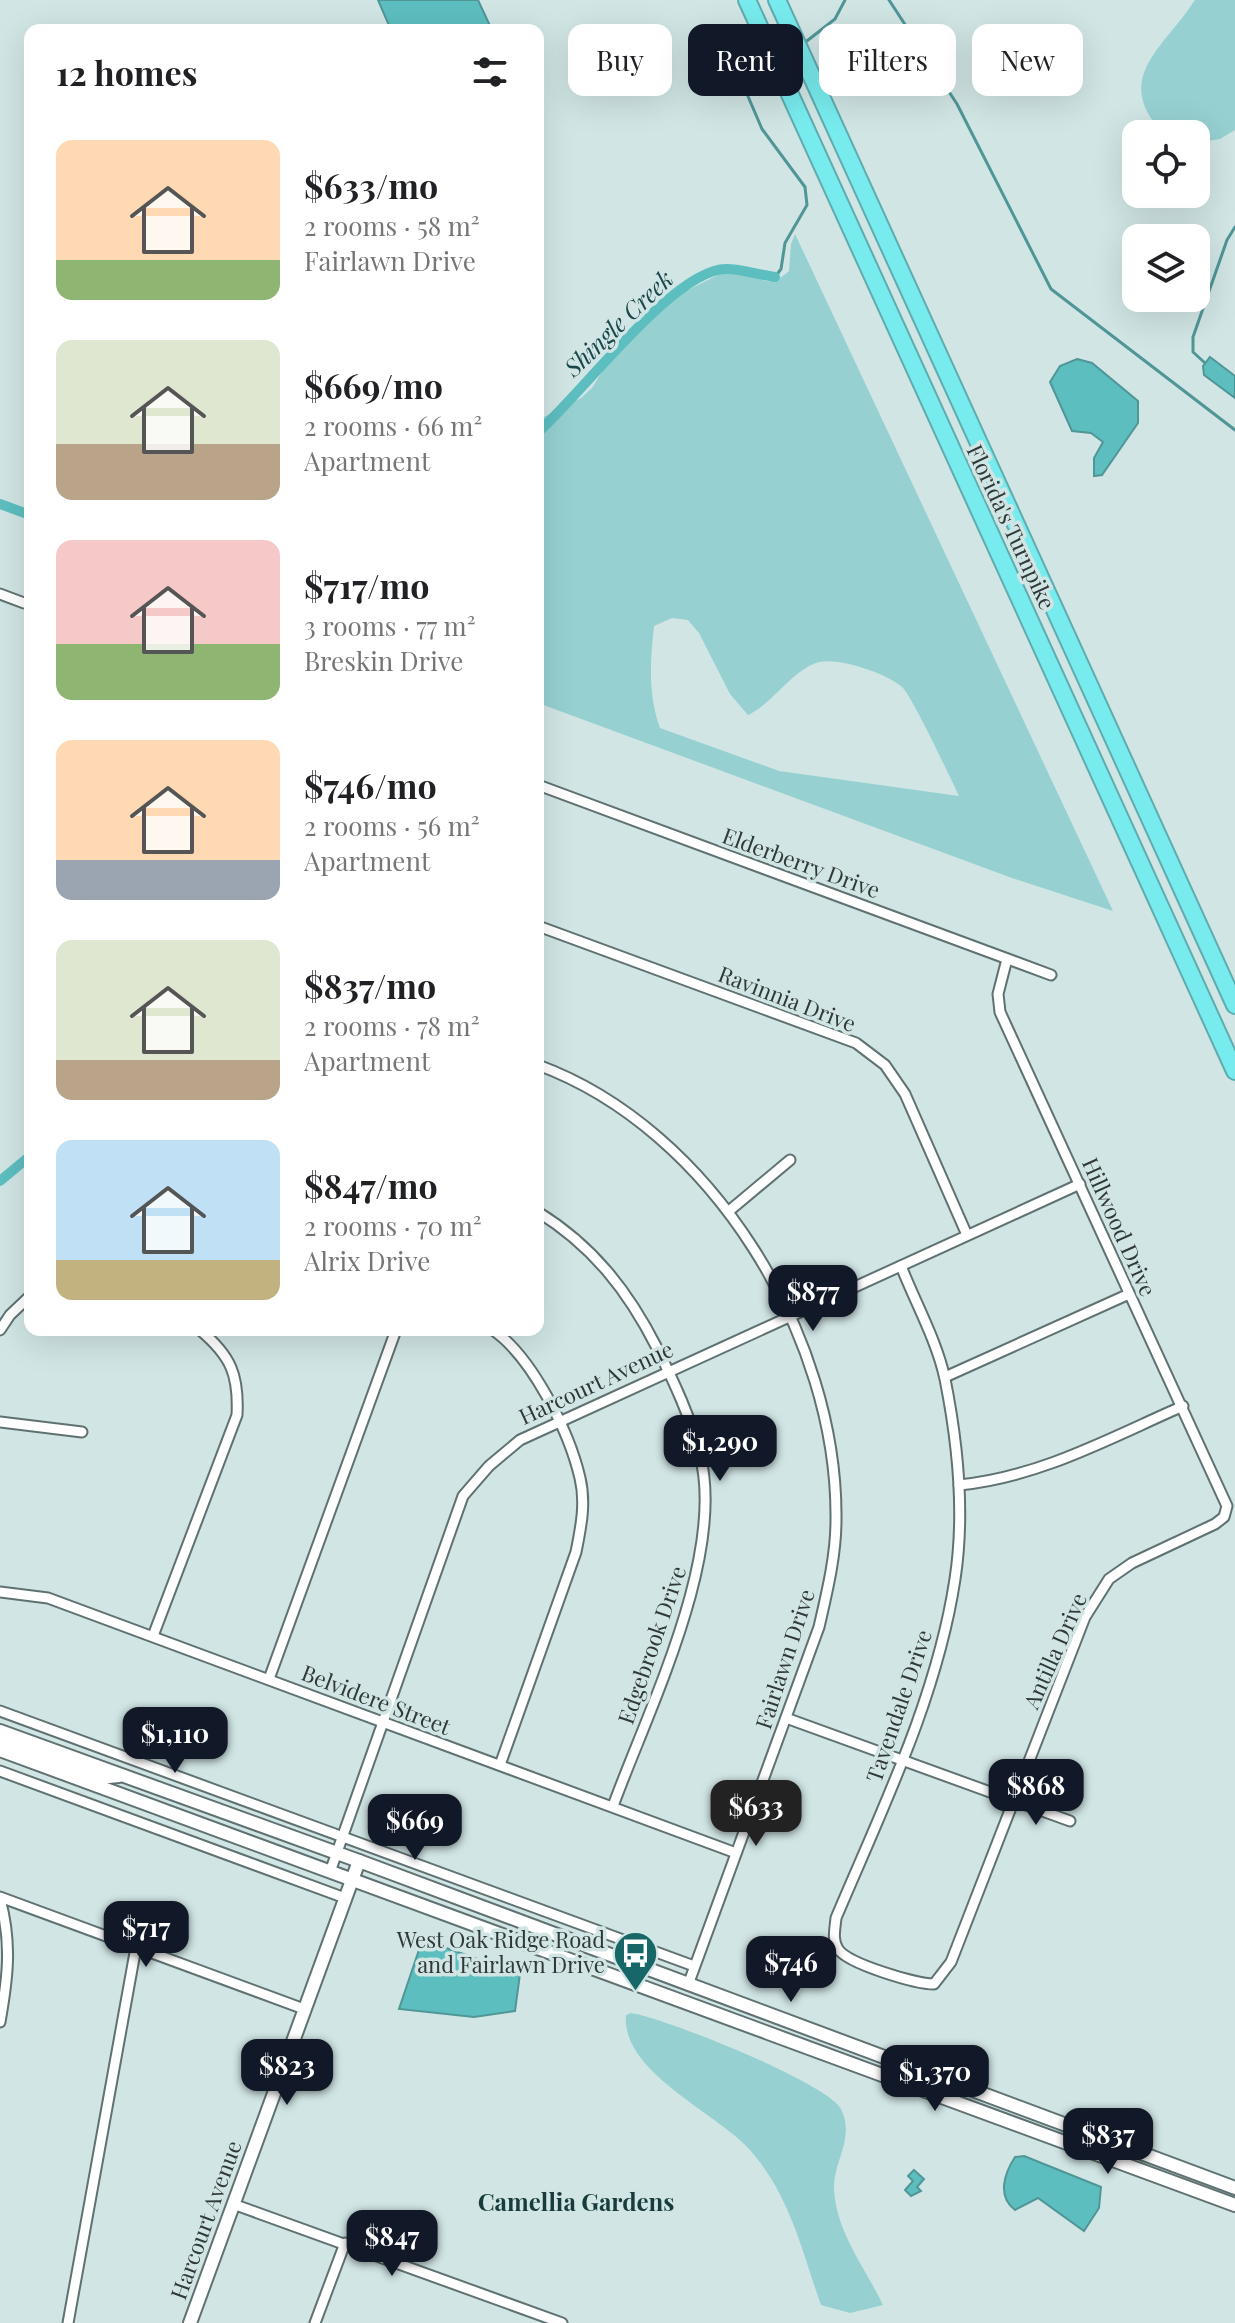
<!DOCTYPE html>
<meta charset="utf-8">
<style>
body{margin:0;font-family:"Playfair Display",serif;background:#f6f6f6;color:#202124;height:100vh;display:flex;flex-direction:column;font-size:30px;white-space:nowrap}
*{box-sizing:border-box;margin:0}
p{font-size:26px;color:#757577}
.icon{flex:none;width:44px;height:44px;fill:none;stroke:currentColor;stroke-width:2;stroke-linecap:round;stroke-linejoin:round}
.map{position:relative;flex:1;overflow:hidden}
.sheet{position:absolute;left:24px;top:24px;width:520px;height:1312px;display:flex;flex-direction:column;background:#fff;border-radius:16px;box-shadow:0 8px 32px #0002}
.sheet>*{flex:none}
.top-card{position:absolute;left:568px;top:24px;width:546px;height:72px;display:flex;gap:16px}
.buttons{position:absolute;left:1122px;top:120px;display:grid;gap:16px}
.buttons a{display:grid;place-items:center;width:88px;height:88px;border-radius:16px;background:#fff;box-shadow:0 8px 32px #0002;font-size:40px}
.price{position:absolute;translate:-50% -68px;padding:0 18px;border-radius:16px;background:#111827;color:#fff;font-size:26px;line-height:52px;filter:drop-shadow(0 2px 4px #0008)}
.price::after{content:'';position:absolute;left:50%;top:48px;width:24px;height:18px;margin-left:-12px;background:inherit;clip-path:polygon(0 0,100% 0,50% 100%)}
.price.current{background:#222;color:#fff}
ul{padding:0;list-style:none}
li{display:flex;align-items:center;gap:24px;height:200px;padding:0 32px}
li span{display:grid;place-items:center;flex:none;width:224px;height:160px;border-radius:16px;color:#555}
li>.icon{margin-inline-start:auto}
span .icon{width:96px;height:96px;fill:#fffc;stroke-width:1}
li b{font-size:34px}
h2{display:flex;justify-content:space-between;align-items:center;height:96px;padding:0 32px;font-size:34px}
.tag{padding:0 28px;border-radius:16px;background:#fff;box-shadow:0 8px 32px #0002;font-size:28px;line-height:72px}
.tag.current{background:#111827;color:#fff}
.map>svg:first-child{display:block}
.green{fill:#96d0d1;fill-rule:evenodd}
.water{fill:#5dbec0;stroke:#509697;stroke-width:2}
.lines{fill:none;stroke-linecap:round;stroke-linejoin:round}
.stream{stroke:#509697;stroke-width:3}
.canal{stroke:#5dbec0;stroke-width:10}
.street-casing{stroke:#5f7171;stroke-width:13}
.secondary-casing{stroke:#5f7171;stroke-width:16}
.highway-casing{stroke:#5facae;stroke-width:20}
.street{stroke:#fff;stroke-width:9}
.secondary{stroke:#fff;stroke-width:12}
.highway{stroke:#78ebee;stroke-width:16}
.labels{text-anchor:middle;stroke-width:7;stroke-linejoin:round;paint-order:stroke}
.street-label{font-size:22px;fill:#303838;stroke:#d1e5e5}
.poi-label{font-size:22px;fill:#303838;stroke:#d1e5e5;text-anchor:end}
.water-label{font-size:24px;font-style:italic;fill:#194647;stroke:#d1e5e5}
.neighbourhood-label{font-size:24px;font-weight:bold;fill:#183b3b;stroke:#d1e5e5}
</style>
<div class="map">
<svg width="1235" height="2323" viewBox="0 0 1235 2323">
<rect width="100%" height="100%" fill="#d1e5e5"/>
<g class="green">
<path d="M 1195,0 L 1235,0 L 1235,130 L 1220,139 L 1196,143 L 1196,134 L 1162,132 C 1112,77 1165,47 1195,0 Z"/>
<path d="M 795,234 L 1113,911 L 1012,878 L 538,703 L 538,420 L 581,398 L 592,388 L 621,341 L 674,297 L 732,268 C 760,270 762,295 789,271 L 791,244 ZM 672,618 L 688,620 L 699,633 L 730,694 L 748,715 C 774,702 791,672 816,663 C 835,656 886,673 902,687 C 912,696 951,779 959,796 L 779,771 L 660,728 C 648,695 650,661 654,626 Z"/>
<path d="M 631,2013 C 665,2018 828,2083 841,2109 C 855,2138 834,2160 834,2187 C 835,2231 865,2267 883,2305 L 850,2313 L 821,2305 C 802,2251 790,2195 750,2150 C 716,2112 621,2072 626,2015 Z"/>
</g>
<g class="water">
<path d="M 378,0 L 478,0 L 492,30 L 391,30 Z"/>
<path d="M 1210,357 L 1235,376 L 1235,398 L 1204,375 L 1203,366 Z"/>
<path d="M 1077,359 L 1092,363 L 1138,401 L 1138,423 L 1102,475 L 1094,476 L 1094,458 L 1103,442 L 1091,433 L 1072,431 L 1050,382 L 1060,366 Z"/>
<path d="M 427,1941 L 520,1974 L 515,2011 L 474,2017 L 399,2009 L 421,1944 Z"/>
<path d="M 1024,2156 L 1101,2187 L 1099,2208 L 1084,2231 L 1038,2198 L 1015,2210 C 997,2196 1004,2174 1015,2157 Z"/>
<path d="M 914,2170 L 924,2179 L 917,2187 L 921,2191 L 911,2196 L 905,2190 L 913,2181 L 908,2176 Z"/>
</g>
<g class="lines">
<g class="stream">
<path d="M 889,0 L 957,104 L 1051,289 L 1235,430"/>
<path d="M 803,44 L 835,19 L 845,0"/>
<path d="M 779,58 L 793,50"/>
<path d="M 769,64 L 751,78 L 747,94 L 762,129 L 805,187 L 807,205 L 785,243 L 781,269 L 775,277"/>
<path d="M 1205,363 L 1193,352 L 1193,337 L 1227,240 L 1235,227"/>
</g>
<g class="canal">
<path d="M 538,432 C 580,396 674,269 726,269 C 742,269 759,275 775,277"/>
<path d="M 0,504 L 30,515"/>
<path d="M 0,1181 L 30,1156"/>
</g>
<defs>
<g id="street">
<path d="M 0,594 L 24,603"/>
<path d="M 538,785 L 1051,975"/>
<path d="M 538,926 L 856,1043 L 885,1065 L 905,1094 L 967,1235"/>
<path d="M 538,1065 C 712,1129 838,1337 836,1520 C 836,1556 827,1592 819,1627 L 688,1985"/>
<path d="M 729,1211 L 790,1160"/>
<path d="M 538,1212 C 593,1246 628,1291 657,1348 C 674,1382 691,1418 700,1455 C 726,1556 648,1710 613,1806"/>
<path d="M 901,1266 C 915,1302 937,1341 945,1379 C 958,1444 965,1514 955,1579 C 937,1698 882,1809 836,1918 C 835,1929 832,1940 838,1949 C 848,1964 916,1984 934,1984 L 951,1962 L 1085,1617 L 1109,1579 L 1132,1563 L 1215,1524 L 1224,1517 L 1227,1506 L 1000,1012 L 998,994 L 1007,959"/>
<path d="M 0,1330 L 10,1315 L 30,1296"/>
<path d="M 493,1330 C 532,1357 569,1431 580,1478 C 586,1503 581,1527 576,1552 L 500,1765"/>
<path d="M 945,1377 L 1129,1294"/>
<path d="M 0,1422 L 82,1432"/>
<path d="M 959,1485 C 1040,1477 1110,1438 1183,1406"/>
<path d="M 0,1592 L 48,1598 L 736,1853"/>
<path d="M 153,1636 L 237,1415 C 239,1375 231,1356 200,1330"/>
<path d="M 269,1679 L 396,1330"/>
<path d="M 0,1711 L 694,1966"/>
<path d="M 786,1718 L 1070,1821"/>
<path d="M 0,1771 L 345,1898"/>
<path d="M 330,1872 L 463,1496 L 489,1466 L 520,1440 L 1080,1184"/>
<path d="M 0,1897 L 304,2009"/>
<path d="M 0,1899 C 12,1943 8,1977 0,2022"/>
<path d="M 233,2204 L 562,2323"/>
<path d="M 68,2323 L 136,1947"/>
<path d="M 315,2323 L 345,2243"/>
</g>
<g id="secondary">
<path d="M 0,1731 L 359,1861 L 1235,2188"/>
<path d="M 0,1741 L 98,1778 L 119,1776"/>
<path d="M 0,1750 L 1235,2205"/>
<path d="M 190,2323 L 359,1861"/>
</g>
<g id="highway">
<path d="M 747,0 L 1235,1071"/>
<path d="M 777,0 L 1235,1005"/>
</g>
</defs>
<use href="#street" class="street-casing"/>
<use href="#secondary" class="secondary-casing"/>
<use href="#highway" class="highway-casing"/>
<use href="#street" class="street"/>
<use href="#secondary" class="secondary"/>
<use href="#highway" class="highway"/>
</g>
<defs>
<symbol id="bus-pin" viewBox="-11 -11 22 30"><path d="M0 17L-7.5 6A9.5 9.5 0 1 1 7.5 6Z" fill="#176668" stroke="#d1e5e5"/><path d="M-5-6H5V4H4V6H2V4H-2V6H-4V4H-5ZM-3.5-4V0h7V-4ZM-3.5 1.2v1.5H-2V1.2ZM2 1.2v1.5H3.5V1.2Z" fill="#fff"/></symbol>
</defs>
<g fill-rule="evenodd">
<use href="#bus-pin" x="610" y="1928" width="51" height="69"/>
</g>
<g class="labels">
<g class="street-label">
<text transform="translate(1011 527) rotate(65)" y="8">Florida's Turnpike</text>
<text transform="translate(801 863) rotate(20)" y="8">Elderberry Drive</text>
<text transform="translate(787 999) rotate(21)" y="8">Ravinnia Drive</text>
<text transform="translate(1119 1227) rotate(66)" y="8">Hillwood Drive</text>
<text transform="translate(596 1383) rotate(-25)" y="8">Harcourt Avenue</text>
<text transform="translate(652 1645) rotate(-71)" y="8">Edgebrook Drive</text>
<text transform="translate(1055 1651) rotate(-66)" y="8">Antilla Drive</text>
<text transform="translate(785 1659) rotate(-72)" y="8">Fairlawn Drive</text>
<text transform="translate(376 1700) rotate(21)" y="8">Belvidere Street</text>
<text transform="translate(899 1706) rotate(-71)" y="8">Tavendale Drive</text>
<text transform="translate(206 2220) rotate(-70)" y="8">Harcourt Avenue</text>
</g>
<g class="poi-label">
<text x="605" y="1948">West Oak Ridge Road<tspan x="605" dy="25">and Fairlawn Drive</tspan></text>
</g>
<g class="water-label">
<text transform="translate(619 324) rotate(-44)" y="8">Shingle Creek</text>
</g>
<g class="neighbourhood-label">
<text x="576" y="2211">Camellia Gardens</text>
</g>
</g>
</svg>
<div class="buttons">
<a><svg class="icon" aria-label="locate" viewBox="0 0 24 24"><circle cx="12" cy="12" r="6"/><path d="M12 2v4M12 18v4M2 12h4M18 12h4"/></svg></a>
<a><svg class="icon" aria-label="layers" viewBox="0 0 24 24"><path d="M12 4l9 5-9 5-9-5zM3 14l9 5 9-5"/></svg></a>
</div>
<b class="price" style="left:813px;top:1333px">$877</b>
<b class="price" style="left:720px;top:1483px">$1,290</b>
<b class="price" style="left:175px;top:1775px">$1,110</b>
<b class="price" style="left:1036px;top:1827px">$868</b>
<b class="price current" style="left:756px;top:1848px">$633</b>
<b class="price" style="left:415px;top:1862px">$669</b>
<b class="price" style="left:146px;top:1969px">$717</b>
<b class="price" style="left:791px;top:2004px">$746</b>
<b class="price" style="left:287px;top:2107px">$823</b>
<b class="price" style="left:935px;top:2113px">$1,370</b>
<b class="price" style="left:1108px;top:2176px">$837</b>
<b class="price" style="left:392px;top:2278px">$847</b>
<div class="top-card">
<a class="tag">Buy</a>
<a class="tag current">Rent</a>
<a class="tag">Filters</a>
<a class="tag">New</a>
</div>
<section class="sheet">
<h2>12 homes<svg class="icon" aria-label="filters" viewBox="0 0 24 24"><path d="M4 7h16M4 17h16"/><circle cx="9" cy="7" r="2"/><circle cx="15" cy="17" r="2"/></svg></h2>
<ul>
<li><span style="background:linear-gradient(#ffd9b3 75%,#8fb573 0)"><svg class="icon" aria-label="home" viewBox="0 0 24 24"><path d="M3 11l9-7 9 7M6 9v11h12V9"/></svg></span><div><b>$633/mo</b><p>2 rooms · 58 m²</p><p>Fairlawn Drive</p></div></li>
<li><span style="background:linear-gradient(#dfe7d0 65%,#b9a48a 0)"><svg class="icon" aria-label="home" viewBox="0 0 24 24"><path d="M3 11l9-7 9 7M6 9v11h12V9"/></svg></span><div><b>$669/mo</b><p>2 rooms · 66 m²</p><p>Apartment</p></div></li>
<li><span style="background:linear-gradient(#f6c9c9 65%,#8fb573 0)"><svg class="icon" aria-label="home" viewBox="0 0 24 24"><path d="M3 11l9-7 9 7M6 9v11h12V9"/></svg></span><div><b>$717/mo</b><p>3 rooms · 77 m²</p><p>Breskin Drive</p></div></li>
<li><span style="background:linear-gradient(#ffd9b3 75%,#9aa5b1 0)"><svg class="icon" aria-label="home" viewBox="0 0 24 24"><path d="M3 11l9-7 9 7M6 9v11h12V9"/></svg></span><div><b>$746/mo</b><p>2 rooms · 56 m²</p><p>Apartment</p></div></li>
<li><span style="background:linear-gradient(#dfe7d0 75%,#b9a48a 0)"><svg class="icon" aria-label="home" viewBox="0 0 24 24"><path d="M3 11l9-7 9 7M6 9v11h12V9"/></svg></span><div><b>$837/mo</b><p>2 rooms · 78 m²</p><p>Apartment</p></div></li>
<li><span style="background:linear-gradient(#bfe0f5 75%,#c2b280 0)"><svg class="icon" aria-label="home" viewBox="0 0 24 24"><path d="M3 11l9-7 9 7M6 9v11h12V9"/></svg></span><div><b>$847/mo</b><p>2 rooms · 70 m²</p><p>Alrix Drive</p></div></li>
</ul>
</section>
</div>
